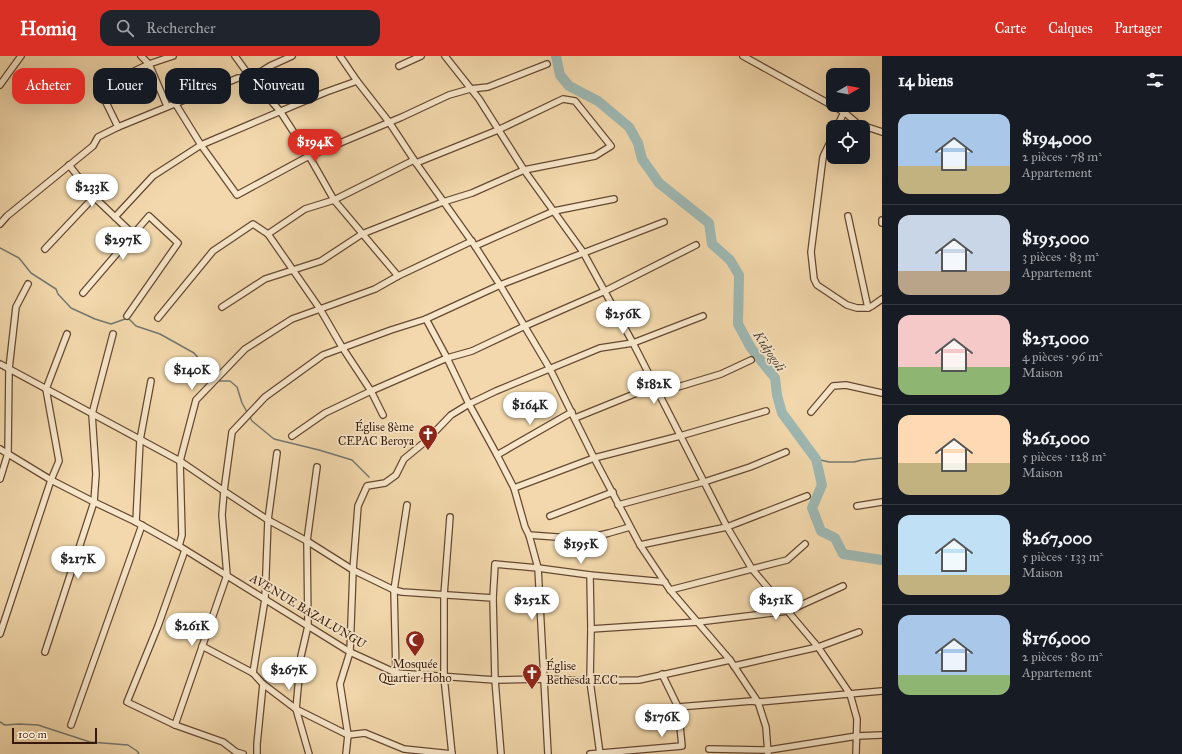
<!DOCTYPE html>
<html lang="fr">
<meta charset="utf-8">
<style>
body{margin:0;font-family:"IM FELL Great Primer",serif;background:#20242c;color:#f1f3f6;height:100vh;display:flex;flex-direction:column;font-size:15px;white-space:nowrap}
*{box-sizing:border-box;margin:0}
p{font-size:13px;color:#9ea1a6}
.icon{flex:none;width:22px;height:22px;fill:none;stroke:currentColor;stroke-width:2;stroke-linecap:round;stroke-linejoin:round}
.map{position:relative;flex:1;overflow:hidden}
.panel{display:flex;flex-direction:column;background:#171b24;width:300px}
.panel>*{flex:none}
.guide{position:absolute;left:12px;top:12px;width:380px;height:36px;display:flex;gap:8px}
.needle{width:26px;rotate:81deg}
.fabs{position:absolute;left:826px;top:12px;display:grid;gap:8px}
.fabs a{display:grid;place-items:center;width:44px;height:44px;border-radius:8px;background:#171b24;box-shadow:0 4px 16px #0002;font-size:20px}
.scale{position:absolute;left:12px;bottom:10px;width:85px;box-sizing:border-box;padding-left:4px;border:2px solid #36180a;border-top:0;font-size:11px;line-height:14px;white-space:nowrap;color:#36180a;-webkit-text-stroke:3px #f7e6c9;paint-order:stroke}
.price{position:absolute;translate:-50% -34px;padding:0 9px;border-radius:14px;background:#fff;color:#222;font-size:13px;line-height:26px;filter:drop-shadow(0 1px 2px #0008)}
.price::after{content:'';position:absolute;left:50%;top:24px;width:12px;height:9px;margin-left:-6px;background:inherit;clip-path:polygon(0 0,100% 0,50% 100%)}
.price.on{background:#d93025;color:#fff}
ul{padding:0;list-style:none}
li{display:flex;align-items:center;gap:12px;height:100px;padding:0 16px}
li+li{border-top:1px solid #363941}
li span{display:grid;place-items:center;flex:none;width:112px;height:80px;border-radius:12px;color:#555}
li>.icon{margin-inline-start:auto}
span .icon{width:48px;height:48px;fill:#fffc;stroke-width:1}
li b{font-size:17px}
h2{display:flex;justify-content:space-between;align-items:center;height:48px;padding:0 16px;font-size:17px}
.tag{padding:0 14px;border-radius:12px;background:#171b24;box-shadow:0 4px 16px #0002;font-size:14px;line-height:36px}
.tag.on{background:#d93025;color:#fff}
header{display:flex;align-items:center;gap:24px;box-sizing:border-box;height:56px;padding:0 20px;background:#d93025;color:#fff}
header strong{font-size:19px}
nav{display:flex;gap:22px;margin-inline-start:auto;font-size:14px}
.search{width:280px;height:36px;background:#20242c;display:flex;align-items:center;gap:10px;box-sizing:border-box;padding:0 14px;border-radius:12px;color:#9ea1a6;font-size:15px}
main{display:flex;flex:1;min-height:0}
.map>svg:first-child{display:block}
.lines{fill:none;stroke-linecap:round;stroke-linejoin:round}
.stream{stroke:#74786f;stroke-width:1.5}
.river{stroke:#9eb8b3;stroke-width:10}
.minor-casing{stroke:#654832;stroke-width:8}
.minor{stroke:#f7e6c9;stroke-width:5.5}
.labels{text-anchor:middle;stroke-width:3.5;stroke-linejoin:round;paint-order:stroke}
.poi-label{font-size:12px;fill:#36180a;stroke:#f7e6c9;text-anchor:end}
.street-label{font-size:12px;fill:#36180a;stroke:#f7e6c9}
.water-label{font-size:13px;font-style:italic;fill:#55483d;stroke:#f7e6c9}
</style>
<header>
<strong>Homiq</strong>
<div class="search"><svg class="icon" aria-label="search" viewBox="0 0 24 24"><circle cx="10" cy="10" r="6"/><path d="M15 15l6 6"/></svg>Rechercher</div>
<nav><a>Carte</a><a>Calques</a><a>Partager</a></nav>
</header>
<main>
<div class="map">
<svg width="882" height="698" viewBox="0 0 882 698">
<rect width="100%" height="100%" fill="#f2d8ac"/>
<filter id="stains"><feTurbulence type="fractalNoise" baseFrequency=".005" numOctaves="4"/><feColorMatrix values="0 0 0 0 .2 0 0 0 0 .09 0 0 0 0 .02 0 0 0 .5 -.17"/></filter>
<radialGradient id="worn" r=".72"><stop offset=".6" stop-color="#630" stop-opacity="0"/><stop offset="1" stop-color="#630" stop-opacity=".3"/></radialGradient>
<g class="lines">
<g class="stream">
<path d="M 0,192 L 19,202 L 31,217 L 56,233 L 58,238 L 71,252 L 95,263 L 111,268 L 125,263 L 129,263 L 136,270 L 160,278 L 194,297 L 219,325 L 230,325 L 237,331 L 242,347 L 252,365 L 274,383 L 319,394 L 352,404 L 369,421"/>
<path d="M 816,403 L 829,406 L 854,406 L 862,404 L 882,402"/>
<path d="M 0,666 L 5,669 L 19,668 L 38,669 L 90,686 L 128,689 L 137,695 L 139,698"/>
</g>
<path class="river" d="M 556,0 L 560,19 L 569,30 L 598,45 L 629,71 L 638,87 L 642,103 L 659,127 L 709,167 L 712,188 L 730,204 L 739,219 L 738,268 L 751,292 L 775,322 L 777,339 L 782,357 L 816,403 L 822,429 L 812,452 L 821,475 L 835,482 L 843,498 L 882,504"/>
<defs>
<g id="minor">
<path d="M 141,0 L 149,8 L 167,50"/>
<path d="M 235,0 L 251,22 L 280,55 L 309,100 L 334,144 L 398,220"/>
<path d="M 340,0 L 357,25 L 389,66 L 416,107 L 475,190 L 500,229 L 550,313 L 594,402 L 640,489 L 670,534 L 730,604 L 758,646 L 766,671 L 768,698"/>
<path d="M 445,0 L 479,43 L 524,114 L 583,196 L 633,287 L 727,471 L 752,513 L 818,591 L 850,638 L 857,663 L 856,698"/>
<path d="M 743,0 L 844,56 L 858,68 L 882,76"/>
<path d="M 399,10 L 421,0"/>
<path d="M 0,29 L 21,0"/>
<path d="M 175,47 L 201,89 L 237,139 L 309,100 L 402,61 L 449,39 L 470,33 L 488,31 L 547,8"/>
<path d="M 118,71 L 99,32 L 149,8 L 173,0"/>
<path d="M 837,71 L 844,56"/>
<path d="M 833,80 L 823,101 L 811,196 L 814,223 L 817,229 L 847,249 L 857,252 L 868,252 L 872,250 L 882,243"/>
<path d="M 69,109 L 94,141 L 134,179"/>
<path d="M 848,160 L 868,252"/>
<path d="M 115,161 L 153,120 L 201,89 L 326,36 L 357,25"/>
<path d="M 882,164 L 882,167"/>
<path d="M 0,168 L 7,160 L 93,90 L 98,81 L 118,71 L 238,22 L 251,22 L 270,10 L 292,0"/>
<path d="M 268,178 L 305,153 L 334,144 L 414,104"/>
<path d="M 475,190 L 554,155 L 614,143"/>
<path d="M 45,193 L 94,141"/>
<path d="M 83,237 L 149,160 L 178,187 L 127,260"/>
<path d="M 222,251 L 265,223 L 321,205 L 362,178 L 443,146 L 472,137 L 524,114 L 595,100 L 611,90 L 575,45 L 563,43 L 498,74 L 416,107"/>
<path d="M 158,262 L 213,195 L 253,168 L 268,178 L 320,253 L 375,233 L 398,220 L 472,185"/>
<path d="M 426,263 L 447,302 L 469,348 L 497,399 L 514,432 L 525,471 L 529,479 L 538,512 L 548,698"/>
<path d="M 0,308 L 180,405 L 224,435 L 268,464 L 307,485 L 353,514 L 394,534 L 402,536 L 493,542"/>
<path d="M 658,337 L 721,318 L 751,304"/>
<path d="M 811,356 L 833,330 L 846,329 L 882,337"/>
<path d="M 575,362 L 654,330"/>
<path d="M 292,380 L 325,357 L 371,335 L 447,302 L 472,295 L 525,270 L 605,235 L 696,189"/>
<path d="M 0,393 L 51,424 L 94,446 L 136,466 L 179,490 L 350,596 L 396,617 L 495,624 L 544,623 L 590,625 L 639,624 L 730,604"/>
<path d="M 497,399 L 572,356"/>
<path d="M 0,423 L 8,397 L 9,313 L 16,251 L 28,228"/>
<path d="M 514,432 L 594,402 L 680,380 L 766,355"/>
<path d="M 618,449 L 704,426 L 750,411 L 786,396"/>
<path d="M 857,450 L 882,446"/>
<path d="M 550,460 L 613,436"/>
<path d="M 450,461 L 444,539 L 444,621 L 452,698"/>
<path d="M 136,466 L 140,384 L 151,325"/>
<path d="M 529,479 L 584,483 L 609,477 L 630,471"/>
<path d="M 640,489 L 727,471 L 807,440"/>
<path d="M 179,490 L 182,479 L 180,405 L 196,344 L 245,293 L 292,263 L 320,253 L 342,291 L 371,335 L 383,359"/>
<path d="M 185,494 L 158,570 L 127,646 L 175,669 L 223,686 L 236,696 L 243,698"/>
<path d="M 590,519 L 591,573 L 590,625 L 600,698"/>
<path d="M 670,534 L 787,504 L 805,488"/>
<path d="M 591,573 L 698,566 L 788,555 L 843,530"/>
<path d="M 0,578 L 51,424 L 59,405 L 46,333 L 67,278"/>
<path d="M 202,590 L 253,617 L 263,628 L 296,653 L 348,679 L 365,677 L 404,693 L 452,698"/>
<path d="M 45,596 L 94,446 L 96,418 L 92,358 L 113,278"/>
<path d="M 734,610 L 818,591 L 859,576"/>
<path d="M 253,617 L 265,543 L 268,464 L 277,397"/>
<path d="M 396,617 L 394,534 L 407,449"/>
<path d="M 678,651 L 752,645 L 758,646 L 882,635"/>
<path d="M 71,669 L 142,469"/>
<path d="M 175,669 L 227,519 L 222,459 L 224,435 L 232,376 L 265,341 L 323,299 L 391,274 L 426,263 L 500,229 L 664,166"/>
<path d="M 709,693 L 769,694 L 857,680 L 882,679"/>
<path d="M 257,698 L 257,688 L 263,628"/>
<path d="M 309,698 L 296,653 L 301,600 L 308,570 L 307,485 L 317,411"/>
<path d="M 346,698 L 348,679 L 340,628 L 350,596 L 353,514 L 358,450 L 367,430 L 385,427 L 396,419 L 404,403 L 426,385 L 451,359 L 469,348 L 496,335 L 600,292 L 633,287 L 703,260"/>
<path d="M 501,698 L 495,624 L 493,542 L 495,508 L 538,512 L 590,519 L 665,526"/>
<path d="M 590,698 L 682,690 L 678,651 L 662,618"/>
</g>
</defs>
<use href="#minor" class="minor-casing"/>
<use href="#minor" class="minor"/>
</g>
<defs>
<symbol id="church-pin" viewBox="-11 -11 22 30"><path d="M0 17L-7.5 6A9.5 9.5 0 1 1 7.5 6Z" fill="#8f2418" stroke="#f7e6c9"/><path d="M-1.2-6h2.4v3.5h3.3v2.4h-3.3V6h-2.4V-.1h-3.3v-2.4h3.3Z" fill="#fff"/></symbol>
<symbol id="mosque-pin" viewBox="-11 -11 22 30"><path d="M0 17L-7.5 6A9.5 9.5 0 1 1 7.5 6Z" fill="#8f2418" stroke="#f7e6c9"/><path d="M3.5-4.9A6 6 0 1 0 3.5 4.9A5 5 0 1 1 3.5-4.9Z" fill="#fff"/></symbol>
</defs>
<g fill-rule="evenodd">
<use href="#church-pin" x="417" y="367" width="22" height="30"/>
<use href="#mosque-pin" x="404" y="573" width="22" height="30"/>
<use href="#church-pin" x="521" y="606" width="22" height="30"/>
</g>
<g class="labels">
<g class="poi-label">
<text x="414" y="375">Église 8ème<tspan x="414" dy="14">CEPAC Beroya</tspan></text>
<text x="415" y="612" text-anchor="middle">Mosquée<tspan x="415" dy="14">Quartier Hoho</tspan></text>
<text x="546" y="614" text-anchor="start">Église<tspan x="546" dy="14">Bethesda ECC</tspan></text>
</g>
<g class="street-label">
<text transform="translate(308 555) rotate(31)" y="4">AVENUE BAZALUNGU</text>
</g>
<g class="water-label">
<text transform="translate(770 295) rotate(56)" y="5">Kidjogoli</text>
</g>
</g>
<rect width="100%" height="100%" filter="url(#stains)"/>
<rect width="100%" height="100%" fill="url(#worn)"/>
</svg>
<div class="fabs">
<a><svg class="needle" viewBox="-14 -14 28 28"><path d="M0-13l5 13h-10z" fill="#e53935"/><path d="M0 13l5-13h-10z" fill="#9ea1a6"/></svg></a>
<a><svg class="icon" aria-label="locate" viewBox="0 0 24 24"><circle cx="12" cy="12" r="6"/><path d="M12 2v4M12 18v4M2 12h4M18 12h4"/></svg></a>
</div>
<div class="scale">100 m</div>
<b class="price on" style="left:315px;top:107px">$194K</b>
<b class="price" style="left:92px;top:152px">$233K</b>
<b class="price" style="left:123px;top:205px">$297K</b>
<b class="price" style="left:623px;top:279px">$256K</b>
<b class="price" style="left:192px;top:335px">$140K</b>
<b class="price" style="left:654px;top:349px">$182K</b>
<b class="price" style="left:530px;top:370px">$164K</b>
<b class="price" style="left:581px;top:509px">$195K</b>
<b class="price" style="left:78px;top:524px">$217K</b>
<b class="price" style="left:532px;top:565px">$252K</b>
<b class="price" style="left:776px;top:565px">$251K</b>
<b class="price" style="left:192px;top:591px">$261K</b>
<b class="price" style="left:289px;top:635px">$267K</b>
<b class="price" style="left:662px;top:682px">$176K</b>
<div class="guide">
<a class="tag on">Acheter</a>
<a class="tag">Louer</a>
<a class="tag">Filtres</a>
<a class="tag">Nouveau</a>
</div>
</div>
<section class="panel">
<h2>14 biens<svg class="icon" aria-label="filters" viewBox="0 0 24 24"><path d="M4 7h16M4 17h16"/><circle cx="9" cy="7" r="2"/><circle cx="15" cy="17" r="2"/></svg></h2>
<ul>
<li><span style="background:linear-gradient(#a9c7e8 65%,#c2b280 0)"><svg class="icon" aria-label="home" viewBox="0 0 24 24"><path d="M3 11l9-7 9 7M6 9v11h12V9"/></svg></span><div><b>$194,000</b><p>2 pièces · 78 m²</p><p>Appartement</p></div></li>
<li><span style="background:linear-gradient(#c9d6e8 70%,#b9a48a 0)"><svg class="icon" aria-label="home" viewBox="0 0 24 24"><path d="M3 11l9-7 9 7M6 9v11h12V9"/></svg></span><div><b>$195,000</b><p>3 pièces · 83 m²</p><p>Appartement</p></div></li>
<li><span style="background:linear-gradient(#f6c9c9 65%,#8fb573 0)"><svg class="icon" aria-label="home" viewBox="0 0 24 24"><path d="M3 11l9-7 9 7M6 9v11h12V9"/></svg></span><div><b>$251,000</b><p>4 pièces · 96 m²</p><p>Maison</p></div></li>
<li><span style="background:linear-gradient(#ffd9b3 60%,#c2b280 0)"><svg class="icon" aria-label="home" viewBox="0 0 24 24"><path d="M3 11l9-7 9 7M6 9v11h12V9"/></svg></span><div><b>$261,000</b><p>5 pièces · 128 m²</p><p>Maison</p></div></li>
<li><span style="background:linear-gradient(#bfe0f5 75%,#c2b280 0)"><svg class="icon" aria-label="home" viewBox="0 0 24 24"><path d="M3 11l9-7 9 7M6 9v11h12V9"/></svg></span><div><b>$267,000</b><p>5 pièces · 133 m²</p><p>Maison</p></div></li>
<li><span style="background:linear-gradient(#a9c7e8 75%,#8fb573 0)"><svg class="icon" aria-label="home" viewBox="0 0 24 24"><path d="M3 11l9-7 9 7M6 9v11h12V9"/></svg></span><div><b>$176,000</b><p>2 pièces · 80 m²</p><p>Appartement</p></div></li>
</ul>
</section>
</main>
